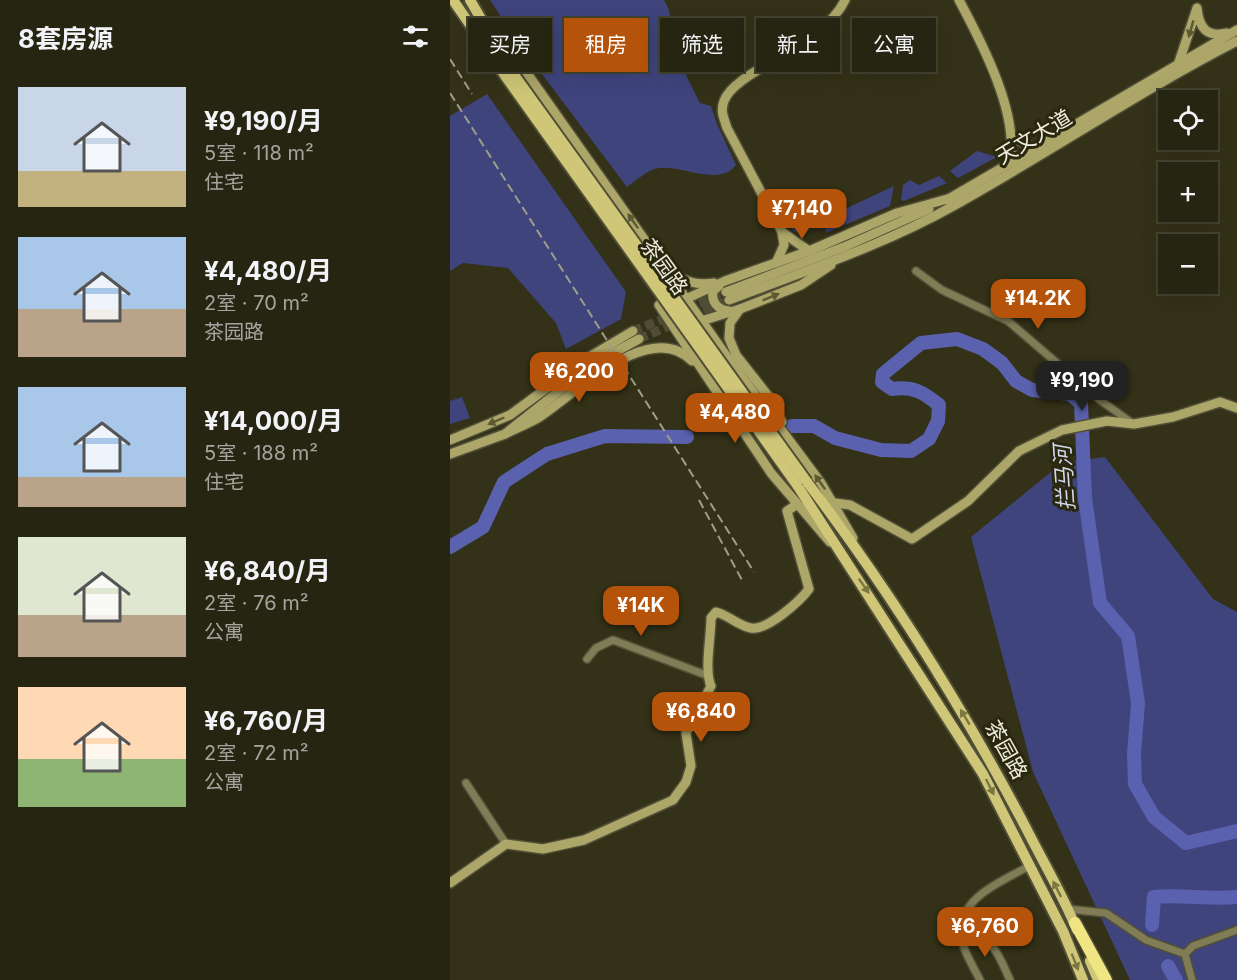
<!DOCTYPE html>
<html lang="zh">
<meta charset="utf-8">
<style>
body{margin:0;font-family:Inter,"Noto Sans SC",sans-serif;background:#2e2d1a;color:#f1f3f6;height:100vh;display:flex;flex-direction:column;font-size:22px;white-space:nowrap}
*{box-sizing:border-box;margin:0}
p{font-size:20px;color:#a4a59f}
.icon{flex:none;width:33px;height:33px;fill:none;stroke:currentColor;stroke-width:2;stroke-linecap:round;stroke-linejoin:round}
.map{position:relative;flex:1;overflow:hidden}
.side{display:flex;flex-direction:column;background:#262511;width:450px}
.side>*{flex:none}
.hud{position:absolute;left:18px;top:18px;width:570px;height:54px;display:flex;gap:12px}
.buttons{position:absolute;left:708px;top:90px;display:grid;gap:12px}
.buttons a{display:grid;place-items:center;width:60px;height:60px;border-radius:0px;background:#262511;box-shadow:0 6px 24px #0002,0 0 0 2px #424231;font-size:30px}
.price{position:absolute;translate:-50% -51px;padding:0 14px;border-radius:12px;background:#b45309;color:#fff;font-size:20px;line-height:39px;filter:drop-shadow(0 2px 3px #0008)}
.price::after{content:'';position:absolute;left:50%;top:36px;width:18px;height:14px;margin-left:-9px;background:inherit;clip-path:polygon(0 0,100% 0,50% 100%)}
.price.active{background:#222;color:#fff}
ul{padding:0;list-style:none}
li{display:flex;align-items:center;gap:18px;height:150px;padding:0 18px}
li span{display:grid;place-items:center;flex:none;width:168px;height:120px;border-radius:0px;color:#555}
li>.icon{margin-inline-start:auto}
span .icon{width:72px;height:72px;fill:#fffc;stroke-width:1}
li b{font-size:26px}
h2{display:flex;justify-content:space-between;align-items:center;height:72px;padding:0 18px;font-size:26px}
.tag{padding:0 21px;border-radius:0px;background:#262511;box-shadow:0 6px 24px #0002,0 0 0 2px #424231;font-size:21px;line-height:54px}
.tag.active{background:#b45309;color:#fff}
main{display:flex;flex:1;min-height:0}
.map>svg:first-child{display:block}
.green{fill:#3f447d}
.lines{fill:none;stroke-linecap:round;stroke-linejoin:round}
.river{stroke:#5a61ae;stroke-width:14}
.secondary-tunnel{stroke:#4f4d35;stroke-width:9;stroke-dasharray:9 4.5;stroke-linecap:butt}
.street-casing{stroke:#514f37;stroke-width:10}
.secondary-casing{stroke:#514f37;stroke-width:12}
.primary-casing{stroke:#514f37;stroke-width:14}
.highway-casing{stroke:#514f37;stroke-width:15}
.street{stroke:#7f7c56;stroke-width:7}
.secondary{stroke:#aca669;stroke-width:9}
.primary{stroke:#cfc777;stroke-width:10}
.highway{stroke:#efe583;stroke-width:12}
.rail{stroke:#9f9d89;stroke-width:2;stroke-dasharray:9 4.5;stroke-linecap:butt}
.primary-bridge-casing{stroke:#514f37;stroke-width:14;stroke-linecap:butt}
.primary-bridge{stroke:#cfc777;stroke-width:10}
.oneway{fill:#5d5a32}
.oneway2{fill:#7c7742}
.labels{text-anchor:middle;stroke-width:6;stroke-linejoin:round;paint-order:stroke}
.street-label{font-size:21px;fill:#eeecdd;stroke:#29270d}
.water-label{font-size:22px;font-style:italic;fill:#d3d7ec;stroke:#29270d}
</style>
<main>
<section class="side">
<h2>8套房源<svg class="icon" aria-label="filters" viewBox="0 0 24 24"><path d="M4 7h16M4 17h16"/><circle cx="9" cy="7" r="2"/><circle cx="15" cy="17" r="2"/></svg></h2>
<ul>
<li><span style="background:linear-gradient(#c9d6e8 70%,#c2b280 0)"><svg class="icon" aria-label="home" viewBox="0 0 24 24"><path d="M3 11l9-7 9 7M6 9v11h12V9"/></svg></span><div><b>¥9,190/月</b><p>5室 · 118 m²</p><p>住宅</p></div></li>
<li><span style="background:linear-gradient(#a9c7e8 60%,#b9a48a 0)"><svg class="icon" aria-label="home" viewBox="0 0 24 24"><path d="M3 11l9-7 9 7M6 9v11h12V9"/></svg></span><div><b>¥4,480/月</b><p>2室 · 70 m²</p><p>茶园路</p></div></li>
<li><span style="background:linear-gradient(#a9c7e8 75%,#b9a48a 0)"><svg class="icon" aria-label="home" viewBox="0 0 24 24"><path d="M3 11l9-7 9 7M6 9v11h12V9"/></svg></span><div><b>¥14,000/月</b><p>5室 · 188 m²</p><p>住宅</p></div></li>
<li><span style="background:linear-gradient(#dfe7d0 65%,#b9a48a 0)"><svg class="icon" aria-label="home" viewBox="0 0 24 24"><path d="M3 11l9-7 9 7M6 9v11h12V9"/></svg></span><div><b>¥6,840/月</b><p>2室 · 76 m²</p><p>公寓</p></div></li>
<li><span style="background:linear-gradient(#ffd9b3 60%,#8fb573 0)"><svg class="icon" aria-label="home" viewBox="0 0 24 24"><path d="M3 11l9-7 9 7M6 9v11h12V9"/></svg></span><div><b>¥6,760/月</b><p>2室 · 72 m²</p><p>公寓</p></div></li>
</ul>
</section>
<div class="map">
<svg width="787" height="980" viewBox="0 0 787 980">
<rect width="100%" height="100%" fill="#333117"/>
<g class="green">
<path d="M 40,0 L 214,0 C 225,19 218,23 223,41 C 229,63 240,83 250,103 L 261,106 L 267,124 L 286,165 C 269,187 232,165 209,168 C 197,170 187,180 177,187 L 64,37 Z"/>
<path d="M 37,94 L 176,292 L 171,319 L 116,349 L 106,323 L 58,268 L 13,263 L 0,271 L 0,116 Z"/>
<path d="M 527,151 L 547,157 L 508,178 L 500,171 Z"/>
<path d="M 489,176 L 497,183 L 454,201 L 451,200 L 453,185 L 460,180 L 469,185 Z"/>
<path d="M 444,186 L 440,206 L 378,232 L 375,231 L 380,216 Z"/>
<path d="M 348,206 L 358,210 L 350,233 L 344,232 L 334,213 Z"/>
<path d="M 12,397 L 20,418 L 0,424 L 0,401 Z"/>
<path d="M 655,457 L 763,599 L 787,612 L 787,980 L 680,980 L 583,772 L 521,537 L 612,463 Z"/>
</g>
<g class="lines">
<g class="river">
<path d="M 342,426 L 364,426 L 385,438 L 431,450 L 461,451 L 479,439 L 488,421 L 489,405 C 473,392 463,386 442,389 L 432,382 L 433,374 L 471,343 L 507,339 L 533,349 L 552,363 L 566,381 L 582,390 L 620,394 L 631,403 L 635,498 L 650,603 L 678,636 L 688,703 L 684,754 L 685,784 L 704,817 L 736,843 L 787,831"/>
<path d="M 0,547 L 33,527 L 54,482 L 97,454 L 155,436 L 237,437"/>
<path d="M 702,925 L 704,897 C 732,894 759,900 787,897"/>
<path d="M 718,966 L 726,980"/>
</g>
<g class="secondary-tunnel">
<path d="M 237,309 L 276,292"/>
<path d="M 241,316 L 279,300"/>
<path d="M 183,331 L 225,314"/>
<path d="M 189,339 L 228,322"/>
</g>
<defs>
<g id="street">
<path d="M 466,271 L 492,290 L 558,321 L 650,400 L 682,423"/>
<path d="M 137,659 L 146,648 L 163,640 L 256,675"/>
<path d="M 16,783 L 56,844"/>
<path d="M 617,909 L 656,913 L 696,940 L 735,954"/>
<path d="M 511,933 C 543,934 548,954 560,980"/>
<path d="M 530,980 C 523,966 511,948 511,932 C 510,896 555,880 581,865"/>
<path d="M 742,980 L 735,954 L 743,946 L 787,930"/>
</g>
<g id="secondary">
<path d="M 509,0 C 531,41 571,117 559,163"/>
<path d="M 43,35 L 67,59 L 280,361 L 371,483 L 403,538"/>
<path d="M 729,62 L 747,8 C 749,27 756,38 777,33"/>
<path d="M 563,138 L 584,148"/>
<path d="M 497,200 L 787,30"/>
<path d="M 332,232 L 359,251"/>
<path d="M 326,263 L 334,245 L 332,232 L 277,128 C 274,118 270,111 274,101 C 285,70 374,46 395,0"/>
<path d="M 222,271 C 235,283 247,285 264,283"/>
<path d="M 269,286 L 263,291 C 261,302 268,310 279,311"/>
<path d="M 276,292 L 394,247 L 479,209"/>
<path d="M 279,300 C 355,271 434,245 505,205 C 600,152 690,91 787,41"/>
<path d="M 290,309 L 280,323 L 279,338 L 286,355 L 319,397 L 332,422"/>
<path d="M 248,322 L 290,309 L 351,285 L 381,265"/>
<path d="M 55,434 C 65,429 77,424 88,418 C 124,395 200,317 242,361"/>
<path d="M 0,440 L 60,415 L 139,357 L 183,331"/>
<path d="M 0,454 L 55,434 L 143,364 L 189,339"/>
<path d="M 385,503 L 400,505 L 462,539 L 518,501 L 569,451 L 612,430 L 657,421 L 684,424 L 723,417 L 770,402 L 787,408"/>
<path d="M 380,542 L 321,473 L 209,305 L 238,298 L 275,281 L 359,251 L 447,213 L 501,198"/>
<path d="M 0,883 L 56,844 L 93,849 L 134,840 L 223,800 L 236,782 L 241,766 L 236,733 L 261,686 C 254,670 261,638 261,618 L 266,612 C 278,615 289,626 301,628 C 317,631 350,601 359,589 L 337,511 L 346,505"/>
</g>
<g id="primary">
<path d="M 3,0 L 56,77"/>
<path d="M 20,0 L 62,72"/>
<path d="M 357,482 C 440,591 512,706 576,828 C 593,862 613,895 627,930"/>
<path d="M 347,485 L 533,774 L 613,931 L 633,980"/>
<path d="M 640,961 L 648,980"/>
</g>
<path id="highway" d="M 625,923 L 656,980"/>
</defs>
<use href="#street" class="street-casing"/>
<use href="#secondary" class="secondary-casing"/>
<use href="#primary" class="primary-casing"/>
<use href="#highway" class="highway-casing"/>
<use href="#street" class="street"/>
<use href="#secondary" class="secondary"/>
<use href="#primary" class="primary"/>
<use href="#highway" class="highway"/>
<g class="rail">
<path d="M 0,59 L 22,94"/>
<path d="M 0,93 L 304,572"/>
<path d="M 249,500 L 293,582"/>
</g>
<defs>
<g id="primary-bridge">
<path d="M 62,72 L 357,482"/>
<path d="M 56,77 L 347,485"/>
</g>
</defs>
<use href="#primary-bridge" class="primary-bridge-casing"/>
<use href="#primary-bridge" class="primary-bridge"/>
</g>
<defs><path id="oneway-solid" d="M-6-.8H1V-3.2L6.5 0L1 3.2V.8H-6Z" transform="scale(1.5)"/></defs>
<g class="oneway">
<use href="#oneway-solid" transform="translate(741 29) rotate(106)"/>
<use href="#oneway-solid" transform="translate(183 221) rotate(-125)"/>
<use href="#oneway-solid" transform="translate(321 297) rotate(-22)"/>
<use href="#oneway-solid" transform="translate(46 421) rotate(157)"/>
<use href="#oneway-solid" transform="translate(370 482) rotate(-125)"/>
</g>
<g class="oneway2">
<use href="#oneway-solid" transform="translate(414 586) rotate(55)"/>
<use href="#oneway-solid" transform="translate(515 717) rotate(-121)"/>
<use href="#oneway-solid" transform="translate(540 787) rotate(63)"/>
<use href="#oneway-solid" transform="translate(607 889) rotate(-117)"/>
<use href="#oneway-solid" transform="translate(625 962) rotate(68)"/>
</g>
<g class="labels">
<g class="street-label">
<text transform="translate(584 137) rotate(-31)" y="7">天文大道</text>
<text transform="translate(214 267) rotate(54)" y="7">茶园路</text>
<text transform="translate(556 750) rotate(61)" y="7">茶园路</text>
</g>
<g class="water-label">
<text transform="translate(614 478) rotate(-94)" y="8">拦马河</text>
</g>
</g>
</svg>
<div class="buttons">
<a><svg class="icon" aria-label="locate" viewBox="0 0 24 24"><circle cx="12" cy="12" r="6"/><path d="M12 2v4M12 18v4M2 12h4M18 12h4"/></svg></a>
<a>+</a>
<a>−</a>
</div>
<b class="price" style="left:352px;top:240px">¥7,140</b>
<b class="price" style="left:588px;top:330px">¥14.2K</b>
<b class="price" style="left:129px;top:403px">¥6,200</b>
<b class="price active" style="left:632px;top:412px">¥9,190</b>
<b class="price" style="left:285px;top:444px">¥4,480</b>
<b class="price" style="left:191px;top:637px">¥14K</b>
<b class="price" style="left:251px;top:743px">¥6,840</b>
<b class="price" style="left:535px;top:958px">¥6,760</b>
<div class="hud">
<a class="tag">买房</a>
<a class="tag active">租房</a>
<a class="tag">筛选</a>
<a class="tag">新上</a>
<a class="tag">公寓</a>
</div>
</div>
</main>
